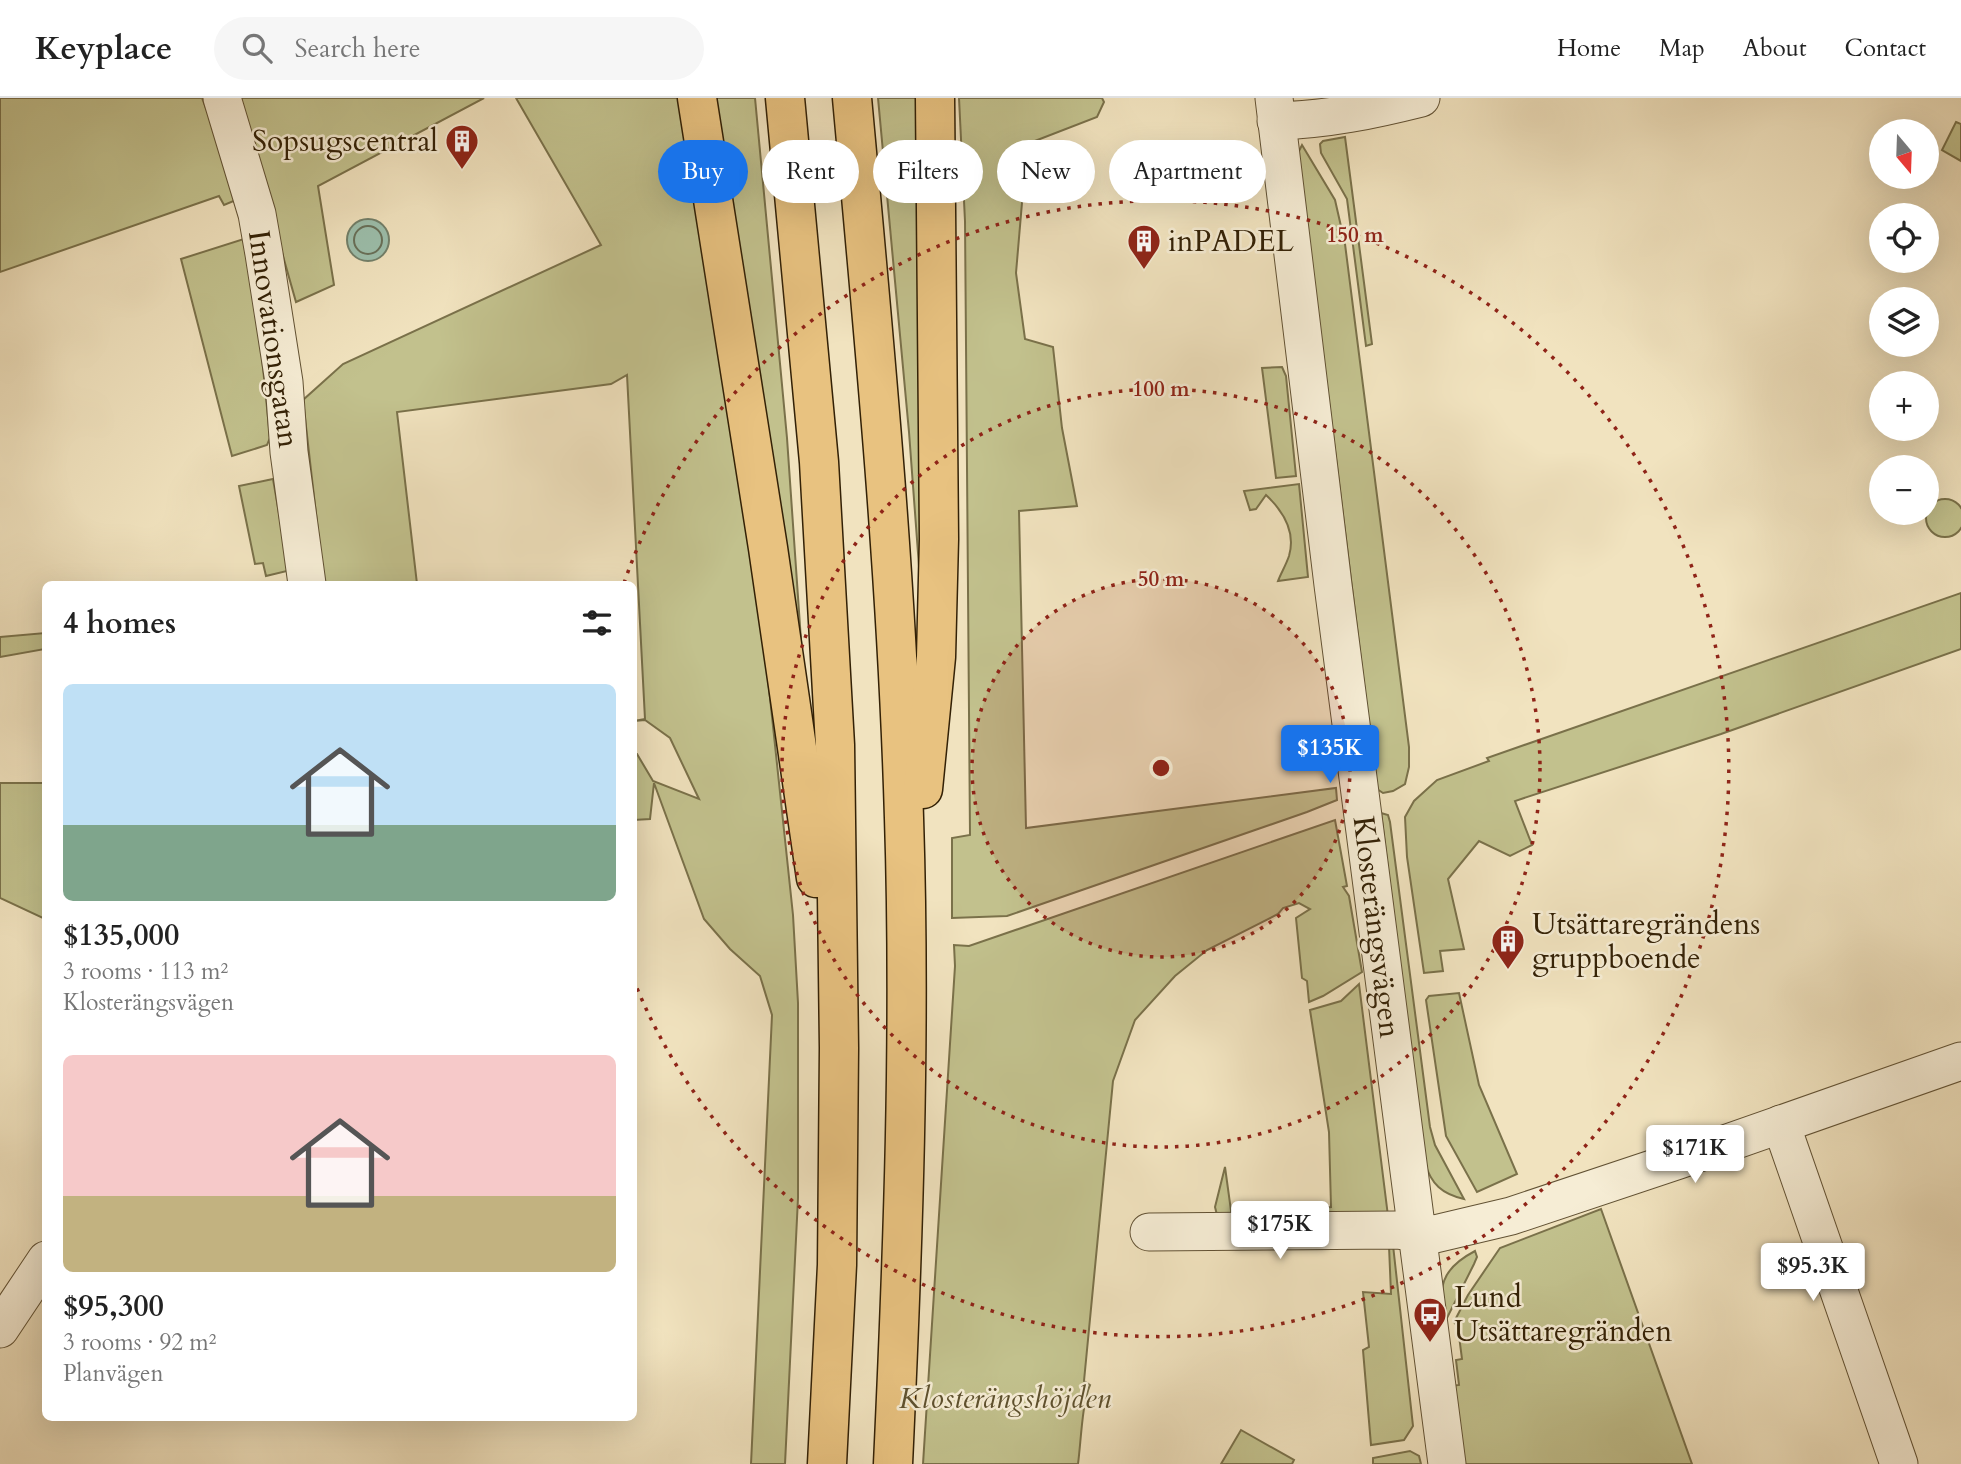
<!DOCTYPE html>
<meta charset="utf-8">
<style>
body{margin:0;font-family:Cardo,serif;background:#f6f6f6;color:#222;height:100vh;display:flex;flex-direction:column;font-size:26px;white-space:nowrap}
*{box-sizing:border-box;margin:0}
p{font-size:23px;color:#767676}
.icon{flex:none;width:38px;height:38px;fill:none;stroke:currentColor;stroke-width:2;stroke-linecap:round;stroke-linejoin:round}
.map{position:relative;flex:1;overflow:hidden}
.panel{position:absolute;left:42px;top:483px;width:595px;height:840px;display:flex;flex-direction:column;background:#fff;border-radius:10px;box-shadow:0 7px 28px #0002}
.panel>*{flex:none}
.banner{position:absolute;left:658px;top:42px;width:665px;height:63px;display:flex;gap:14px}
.needle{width:46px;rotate:161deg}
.fabs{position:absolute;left:1869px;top:21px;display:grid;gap:14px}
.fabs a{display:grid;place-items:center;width:70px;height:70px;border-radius:50%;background:#fff;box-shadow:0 7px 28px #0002;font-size:35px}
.price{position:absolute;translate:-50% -60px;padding:0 16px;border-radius:7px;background:#fff;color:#222;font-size:23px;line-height:46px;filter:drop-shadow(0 2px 4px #0008)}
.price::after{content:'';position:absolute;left:50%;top:42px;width:21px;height:16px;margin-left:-10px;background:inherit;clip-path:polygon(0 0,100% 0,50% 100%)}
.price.on{background:#1a73e8;color:#fff}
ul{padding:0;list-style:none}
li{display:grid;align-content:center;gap:14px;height:371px;padding:0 21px}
li span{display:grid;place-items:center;height:217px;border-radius:10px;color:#555}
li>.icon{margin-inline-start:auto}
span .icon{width:126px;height:126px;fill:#fffc;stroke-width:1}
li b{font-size:30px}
h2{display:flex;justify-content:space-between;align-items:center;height:84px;padding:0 21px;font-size:30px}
.chip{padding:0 24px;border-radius:32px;background:#fff;box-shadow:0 7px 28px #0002;font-size:24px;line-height:63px}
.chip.on{background:#1a73e8;color:#fff}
header{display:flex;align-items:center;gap:42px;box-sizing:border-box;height:98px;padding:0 35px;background:#fff;border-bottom:2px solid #e0e0e0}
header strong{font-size:33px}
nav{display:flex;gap:38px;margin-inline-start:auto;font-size:24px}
.search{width:490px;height:63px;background:#f6f6f6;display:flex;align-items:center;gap:18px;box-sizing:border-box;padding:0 24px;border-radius:38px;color:#767676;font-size:26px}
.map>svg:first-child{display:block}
.green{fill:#c2c18d;stroke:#7a714a;stroke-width:2}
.water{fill:#9cbfac;stroke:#72806a;stroke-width:2}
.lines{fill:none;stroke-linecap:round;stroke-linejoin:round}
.shore{stroke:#687059;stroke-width:2}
.minor-casing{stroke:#625234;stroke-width:39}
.highway-casing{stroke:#332106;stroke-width:41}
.minor{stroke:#f6edd5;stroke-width:37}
.highway{stroke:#e8c280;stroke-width:38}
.ring{fill:none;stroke:#8f2418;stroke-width:3.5;stroke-dasharray:3.5 7}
.labels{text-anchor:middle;stroke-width:5;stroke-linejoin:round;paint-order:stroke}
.poi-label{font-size:30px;fill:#332106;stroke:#f6edd5;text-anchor:start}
.street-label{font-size:30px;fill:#332106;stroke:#f6edd5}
.park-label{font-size:30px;font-style:italic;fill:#5e512e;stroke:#f6edd5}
.centre{fill:#8f2418;stroke:#f6edd5;stroke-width:3.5}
.ring-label{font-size:21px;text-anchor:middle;font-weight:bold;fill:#8f2418;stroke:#f6edd5;stroke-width:5;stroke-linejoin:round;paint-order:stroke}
</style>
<header>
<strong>Keyplace</strong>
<div class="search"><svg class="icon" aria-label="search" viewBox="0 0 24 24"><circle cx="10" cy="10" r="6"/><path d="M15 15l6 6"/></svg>Search here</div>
<nav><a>Home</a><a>Map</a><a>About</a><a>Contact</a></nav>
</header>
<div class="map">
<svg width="1961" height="1366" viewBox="0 0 1961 1366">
<rect width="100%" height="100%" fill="#f1e3bf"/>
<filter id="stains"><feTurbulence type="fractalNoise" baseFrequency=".00286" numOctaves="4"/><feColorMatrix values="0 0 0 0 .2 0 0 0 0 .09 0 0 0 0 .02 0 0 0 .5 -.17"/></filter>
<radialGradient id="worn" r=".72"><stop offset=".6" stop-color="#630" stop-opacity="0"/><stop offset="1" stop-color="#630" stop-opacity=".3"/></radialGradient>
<g class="green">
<path d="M 0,0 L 202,0 L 241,100 L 224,107 L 219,98 L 0,174 Z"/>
<path d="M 231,0 L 484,0 L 318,88 L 334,187 L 296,204 L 264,91 Z"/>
<path d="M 516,0 L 682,0 L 759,496 L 793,817 L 798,905 L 798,1100 L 785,1366 L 751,1366 L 772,917 L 760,878 L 730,851 L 704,821 L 654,685 L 650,721 L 634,722 L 634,656 L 637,656 L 653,683 L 699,701 L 670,640 L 645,622 L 634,623 L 645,621 L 627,277 L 611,286 L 397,314 L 417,486 L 324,486 L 303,302 L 343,266 L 601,147 Z"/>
<path d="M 711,0 L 755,0 L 787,340 L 805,600 Z"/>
<path d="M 878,0 L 919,0 L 923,522 L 909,334 Z"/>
<path d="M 959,0 L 1102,0 L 1104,4 L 1097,19 L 1027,46 L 1016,175 L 1025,241 L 1053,249 L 1062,330 L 1077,408 L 1019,413 L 1026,730 L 1336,690 L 1337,702 L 1307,714 L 1007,818 L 952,820 L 952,740 L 970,737 L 965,123 Z"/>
<path d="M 1956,24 L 1961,26 L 1961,63 L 1942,52 Z"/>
<path d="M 1345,39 L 1372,246 L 1366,248 L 1347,101 L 1321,55 L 1320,46 L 1323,43 Z"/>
<path d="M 1302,47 L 1335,102 L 1345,146 L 1409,649 L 1409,669 L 1405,686 L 1393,693 L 1383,695 L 1377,691 L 1298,55 Z"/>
<path d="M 250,139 L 270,340 L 267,347 L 232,358 L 181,161 Z"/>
<path d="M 1282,269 L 1286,278 L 1296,378 L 1276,380 L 1262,270 Z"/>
<path d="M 273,381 L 288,467 L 287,473 L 266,478 L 263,465 L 255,466 L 239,388 Z"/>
<path d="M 1299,386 L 1308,479 L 1278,483 C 1281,475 1286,467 1289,458 C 1296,434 1283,413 1266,397 L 1256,411 L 1250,412 L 1244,393 Z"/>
<circle cx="1945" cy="420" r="19"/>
<path d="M 1961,495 L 1961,551 L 1721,636 L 1515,703 L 1532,747 L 1510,758 L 1479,743 L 1448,781 L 1464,851 L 1440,853 L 1443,873 L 1424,875 L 1407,759 L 1405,719 L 1414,703 L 1437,682 L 1489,663 L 1487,660 Z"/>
<path d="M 45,535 L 45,551 L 0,559 L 0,539 Z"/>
<path d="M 0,685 L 45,685 L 45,821 L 0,800 Z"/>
<path d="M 1381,715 L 1388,717 L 1390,724 L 1430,1029 L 1435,1047 L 1464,1101 C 1442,1096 1431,1086 1425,1065 Z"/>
<path d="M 1335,722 L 1347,788 L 1343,789 L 1349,798 L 1362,874 L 1323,898 L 1309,904 L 1307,883 L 1302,880 L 1296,820 L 1310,811 L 1299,805 L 1283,810 L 1278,816 L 1207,852 L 1175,878 L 1135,922 L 1113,983 L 1084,1283 L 1090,1287 C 1082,1305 1081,1344 1078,1366 L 923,1366 L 955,868 L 954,847 L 969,848 Z"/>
<path d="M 1359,886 L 1388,1118 L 1219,1125 L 1215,1109 L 1225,1069 L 1232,1120 L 1331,1109 L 1329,1034 L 1310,912 L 1341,903 Z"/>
<path d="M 1459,895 L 1479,987 L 1517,1076 L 1477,1094 L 1446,1038 L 1426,902 L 1429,898 Z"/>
<path d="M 1601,1111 L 1692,1366 L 1462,1366 L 1451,1288 L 1459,1287 L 1456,1262 L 1462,1261 L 1458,1230 L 1454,1224 L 1468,1197 L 1500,1150 Z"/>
<path d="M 1393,1147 L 1413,1328 L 1404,1342 L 1371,1347 L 1363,1252 L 1369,1249 L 1363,1194 L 1391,1196 L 1389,1148 Z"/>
<path d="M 1475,1153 L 1477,1159 L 1474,1166 L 1444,1226 C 1439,1189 1439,1172 1475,1153 Z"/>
<path d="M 1241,1332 L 1294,1362 L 1292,1366 L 1221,1366 Z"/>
<path d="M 1410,1353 L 1419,1358 L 1421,1366 L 1373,1366 L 1373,1360 Z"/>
</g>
<circle class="water" cx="368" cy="142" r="21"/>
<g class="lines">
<circle class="shore" cx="368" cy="142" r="14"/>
<defs>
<g id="minor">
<path d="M 222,0 L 257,116 L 264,156 L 284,284 L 289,354 L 307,486"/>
<path d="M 1274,0 L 1333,487 L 1447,1366"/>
<path d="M 1276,23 C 1326,22 1373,12 1421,0"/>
<path d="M 1781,1026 L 1899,1366"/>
<path d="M 1149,1134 L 1397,1132 L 1435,1136 L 1511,1118 L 1679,1062 L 1961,963"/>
<path d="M 0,1231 L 46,1162"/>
</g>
<g id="highway">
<path d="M 697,0 L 768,450 L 816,780"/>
<path d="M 785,0 L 819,364 L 835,647 L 839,950 L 837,1167 L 827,1366"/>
<path d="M 852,0 C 874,240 897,479 904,720 C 911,935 903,1151 893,1366"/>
<path d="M 923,691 L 936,559 L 939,441 L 935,0"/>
</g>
</defs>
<use href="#minor" class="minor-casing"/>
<use href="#highway" class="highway-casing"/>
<use href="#minor" class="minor"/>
<use href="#highway" class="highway"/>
</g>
<circle cx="1161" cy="670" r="189" fill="#8f2418" fill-opacity=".12"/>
<g class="ring">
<circle cx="1161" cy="670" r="189"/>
<circle cx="1161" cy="670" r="379"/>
<path d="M624 485A568 568 0 1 1 634 883"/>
</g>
<defs>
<symbol id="building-pin" viewBox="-11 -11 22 30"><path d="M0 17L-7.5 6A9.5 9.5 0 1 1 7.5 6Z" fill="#8f2418" stroke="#f6edd5"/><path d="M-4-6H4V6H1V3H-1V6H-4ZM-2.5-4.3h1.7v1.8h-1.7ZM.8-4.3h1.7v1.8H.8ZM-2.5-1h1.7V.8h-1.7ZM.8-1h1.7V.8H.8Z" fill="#fff"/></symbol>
<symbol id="bus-pin" viewBox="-11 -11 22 30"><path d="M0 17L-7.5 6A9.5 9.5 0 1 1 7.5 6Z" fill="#8f2418" stroke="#f6edd5"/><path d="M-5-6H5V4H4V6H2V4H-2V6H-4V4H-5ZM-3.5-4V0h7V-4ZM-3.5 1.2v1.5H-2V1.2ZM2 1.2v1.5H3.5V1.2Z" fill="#fff"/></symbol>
</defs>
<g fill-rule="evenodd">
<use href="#building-pin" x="443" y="24" width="38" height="52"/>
<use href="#building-pin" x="1125" y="124" width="38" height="52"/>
<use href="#building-pin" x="1489" y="824" width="38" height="52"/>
<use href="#bus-pin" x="1411" y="1197" width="38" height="52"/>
</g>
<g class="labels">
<g class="poi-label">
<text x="438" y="53" text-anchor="end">Sopsugscentral</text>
<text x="1168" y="153">inPADEL</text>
<text x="1532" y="836">Utsättaregrändens<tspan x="1532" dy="34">gruppboende</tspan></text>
<text x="1454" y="1209">Lund<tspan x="1454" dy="34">Utsättaregränden</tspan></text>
</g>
<g class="street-label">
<text transform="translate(274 241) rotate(82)" y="10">Innovationsgatan</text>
<text transform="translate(1377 829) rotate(83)" y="10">Klosterängsvägen</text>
</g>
<g class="park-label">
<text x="1005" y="1310">Klosterängshöjden</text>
</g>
</g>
<circle cx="1161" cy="670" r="10" class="centre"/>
<g class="ring-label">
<text x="1355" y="144">150 m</text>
<text x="1161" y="298">100 m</text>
<text x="1161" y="488">50 m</text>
</g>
<rect width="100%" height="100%" filter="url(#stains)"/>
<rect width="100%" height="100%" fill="url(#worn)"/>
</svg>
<div class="fabs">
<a><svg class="needle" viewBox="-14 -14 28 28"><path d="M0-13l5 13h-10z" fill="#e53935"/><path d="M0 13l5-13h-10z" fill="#767676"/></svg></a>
<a><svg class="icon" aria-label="locate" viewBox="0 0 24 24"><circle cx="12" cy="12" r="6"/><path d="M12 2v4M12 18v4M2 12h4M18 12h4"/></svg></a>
<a><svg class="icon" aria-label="layers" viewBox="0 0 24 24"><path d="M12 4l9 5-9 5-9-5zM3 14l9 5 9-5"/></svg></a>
<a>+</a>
<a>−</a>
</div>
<b class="price on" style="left:1330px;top:687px">$135K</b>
<b class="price" style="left:1695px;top:1087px">$171K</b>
<b class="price" style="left:1280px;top:1163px">$175K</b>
<b class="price" style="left:1813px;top:1205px">$95.3K</b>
<div class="banner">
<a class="chip on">Buy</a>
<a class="chip">Rent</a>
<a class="chip">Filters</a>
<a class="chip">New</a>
<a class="chip">Apartment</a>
</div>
<section class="panel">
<h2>4 homes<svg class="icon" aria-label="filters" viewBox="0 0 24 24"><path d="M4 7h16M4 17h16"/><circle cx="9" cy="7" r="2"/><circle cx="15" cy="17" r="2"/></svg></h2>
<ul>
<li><span style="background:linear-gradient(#bfe0f5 65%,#7fa58c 0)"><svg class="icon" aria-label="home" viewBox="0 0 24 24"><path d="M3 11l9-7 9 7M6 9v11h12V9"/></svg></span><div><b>$135,000</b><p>3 rooms · 113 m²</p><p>Klosterängsvägen</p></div></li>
<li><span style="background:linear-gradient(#f6c9c9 65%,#c2b280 0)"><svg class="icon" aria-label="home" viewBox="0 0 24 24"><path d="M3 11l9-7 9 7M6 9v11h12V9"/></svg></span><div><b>$95,300</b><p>3 rooms · 92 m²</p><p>Planvägen</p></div></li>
</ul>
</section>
</div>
